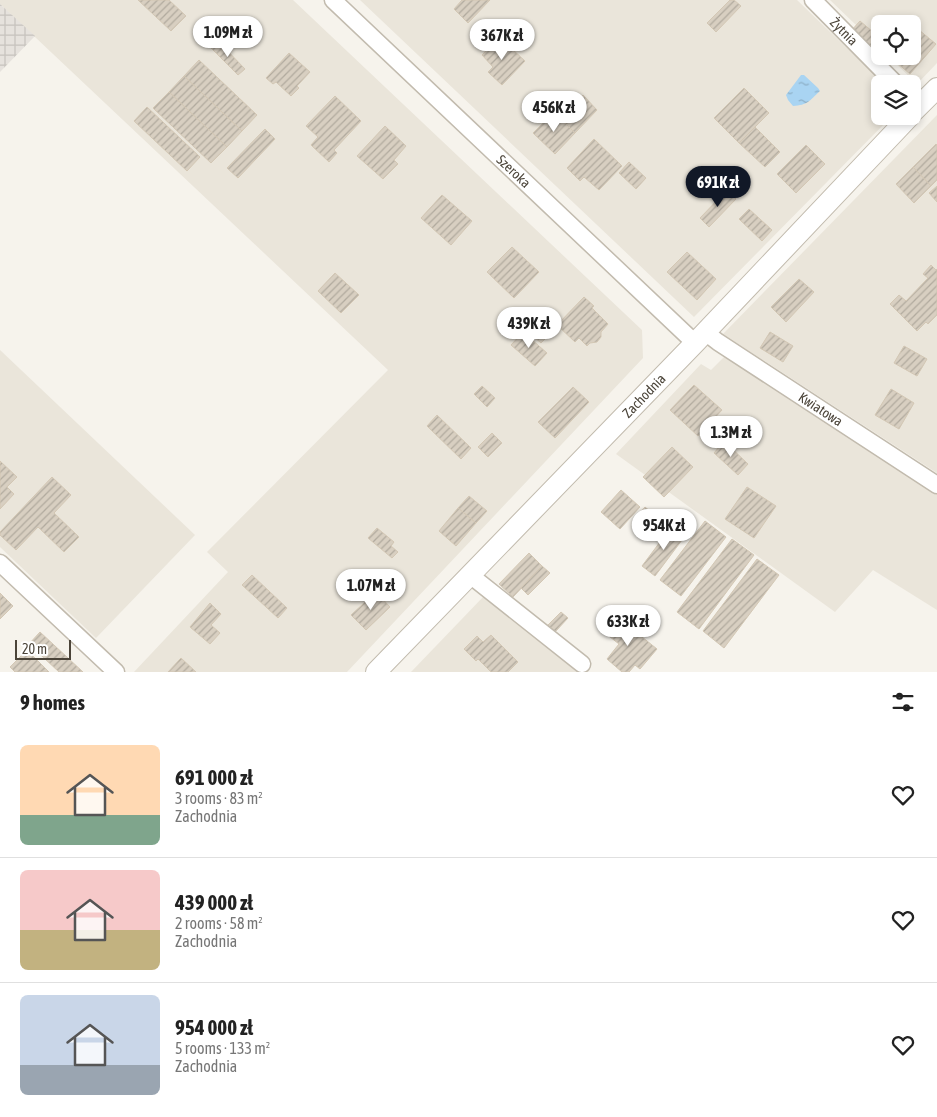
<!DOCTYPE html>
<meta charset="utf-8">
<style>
body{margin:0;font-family:"Asap Condensed",sans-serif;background:#f6f6f6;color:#222;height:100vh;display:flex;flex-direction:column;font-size:19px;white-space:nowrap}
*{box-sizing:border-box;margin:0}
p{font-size:16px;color:#767676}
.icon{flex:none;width:28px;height:28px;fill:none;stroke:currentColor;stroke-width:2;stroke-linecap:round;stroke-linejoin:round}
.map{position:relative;height:672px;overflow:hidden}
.panel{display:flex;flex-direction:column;background:#fff;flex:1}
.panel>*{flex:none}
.buttons{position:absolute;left:871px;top:15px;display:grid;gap:10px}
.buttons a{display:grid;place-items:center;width:50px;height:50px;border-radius:8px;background:#fff;box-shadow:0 2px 8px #0003;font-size:25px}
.scale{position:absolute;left:15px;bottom:12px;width:56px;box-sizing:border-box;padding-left:5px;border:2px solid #4b4439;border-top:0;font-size:14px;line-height:18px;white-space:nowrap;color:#4b4439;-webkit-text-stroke:4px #fff;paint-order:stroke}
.price{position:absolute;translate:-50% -42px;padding:0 11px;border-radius:18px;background:#fff;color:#222;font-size:16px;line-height:32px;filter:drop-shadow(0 1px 2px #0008)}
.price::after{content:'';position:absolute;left:50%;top:30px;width:15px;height:11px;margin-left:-8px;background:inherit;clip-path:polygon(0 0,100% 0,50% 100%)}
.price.active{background:#111827;color:#fff}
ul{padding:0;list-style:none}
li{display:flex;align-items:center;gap:15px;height:125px;padding:0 20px}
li+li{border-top:1px solid #e0e0e0}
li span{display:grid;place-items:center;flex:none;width:140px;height:100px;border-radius:8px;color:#555}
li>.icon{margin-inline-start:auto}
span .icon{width:60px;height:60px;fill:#fffc;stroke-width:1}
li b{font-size:21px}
h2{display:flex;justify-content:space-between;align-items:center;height:60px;padding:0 20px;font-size:21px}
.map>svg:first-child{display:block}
.residential{fill:#eae5da}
.industrial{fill:url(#industrial-grid)}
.water{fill:url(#water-ripples)}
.building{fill:url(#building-hatch);stroke:#d3c7b4}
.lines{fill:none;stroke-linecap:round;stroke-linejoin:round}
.minor-casing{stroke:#c2bbae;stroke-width:19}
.tertiary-casing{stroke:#c2bbae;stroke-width:22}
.minor{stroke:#fff;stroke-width:16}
.tertiary{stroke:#fff;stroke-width:20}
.labels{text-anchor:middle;stroke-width:4.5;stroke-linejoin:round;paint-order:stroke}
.street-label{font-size:14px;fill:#4b4439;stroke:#fff}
</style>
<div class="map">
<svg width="937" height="672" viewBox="0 0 937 672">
<defs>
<pattern id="industrial-grid" width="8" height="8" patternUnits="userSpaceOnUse" patternTransform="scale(1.25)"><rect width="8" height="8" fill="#e6e2dd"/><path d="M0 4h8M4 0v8" fill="none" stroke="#c7c3be"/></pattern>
<pattern id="water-ripples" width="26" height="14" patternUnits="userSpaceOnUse" patternTransform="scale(1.25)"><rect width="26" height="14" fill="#a9d4f2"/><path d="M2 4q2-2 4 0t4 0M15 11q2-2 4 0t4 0" fill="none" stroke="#8caec5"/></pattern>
<pattern id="building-hatch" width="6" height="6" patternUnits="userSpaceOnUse" patternTransform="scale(1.25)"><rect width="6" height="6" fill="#d8cfc1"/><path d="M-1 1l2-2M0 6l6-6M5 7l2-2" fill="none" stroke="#b1aa9e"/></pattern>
</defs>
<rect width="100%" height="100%" fill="#f6f3ec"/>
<g class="residential">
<path d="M 0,0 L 293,0 L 642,330 L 643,358 L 347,672 L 134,672 L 228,572 L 207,552 L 388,370 L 0,4 Z"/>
<path d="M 360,0 L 797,0 L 884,84 L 880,84 L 880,116 L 892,116 L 694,317 Z"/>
<path d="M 830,0 L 937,0 L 937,63 L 917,84 L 888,56 L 912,56 L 912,24 L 880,24 L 880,48 Z"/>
<path d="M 937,115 L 937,473 L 723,334 Z"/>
<path d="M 0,350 L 195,535 L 96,638 L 0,547 Z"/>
<path d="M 725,356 L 937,494 L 937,610 L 873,570 L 835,612 L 616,454 L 701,364 L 711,370 Z"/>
<path d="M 484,596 L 581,672 L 411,672 Z"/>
</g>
<path class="industrial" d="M 0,4 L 35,36 L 0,72 Z"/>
<path class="water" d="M 801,75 L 804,75 L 818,88 L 820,91 C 809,101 808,105 793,106 L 788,100 L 786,95 Z"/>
<g class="building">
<path d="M 138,0 L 169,0 L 186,16 L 171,31 Z"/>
<path d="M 462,0 L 490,0 L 468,23 L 454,9 Z"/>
<path d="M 730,0 L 734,0 L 741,6 L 716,32 L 707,23 Z"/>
<path d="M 860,21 L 880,38 L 870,49 L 850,32 Z"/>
<path d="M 913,25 L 936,44 L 910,74 L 889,56 L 912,56 Z"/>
<path d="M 499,37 L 525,61 L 502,85 L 488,72 L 493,67 L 482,55 Z"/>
<path d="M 880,38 L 880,56 L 889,56 L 885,61 L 870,49 Z"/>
<path d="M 218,41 L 245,69 L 238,75 L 211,48 Z"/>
<path d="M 289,53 L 310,72 L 297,86 L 299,88 L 291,96 L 276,82 L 273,84 L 266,78 Z"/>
<path d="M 199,60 L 257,115 L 242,131 L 184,76 Z"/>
<path d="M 184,76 L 242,131 L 227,147 L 169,92 Z"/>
<path d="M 744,88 L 769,113 L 739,143 L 714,118 Z"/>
<path d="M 169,92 L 227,147 L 211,163 L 153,108 Z"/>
<path d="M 583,95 L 597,110 L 575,133 L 560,118 Z"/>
<path d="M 335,96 L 361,121 L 334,150 L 337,153 L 329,162 L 311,145 L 318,137 L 306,126 Z"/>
<path d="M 147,107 L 200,157 L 187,171 L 134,121 Z"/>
<path d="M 554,112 L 575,133 L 555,154 L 533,133 Z"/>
<path d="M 385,126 L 406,146 L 394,160 L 398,164 L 383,179 L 357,156 Z"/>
<path d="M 755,127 L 780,152 L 765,167 L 739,143 Z"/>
<path d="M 265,129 L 275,139 L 238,178 L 227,168 Z"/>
<path d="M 594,139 L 622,166 L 599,190 L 584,177 L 580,181 L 567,168 Z"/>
<path d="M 936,144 L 937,145 L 937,180 L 931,186 L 913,167 Z"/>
<path d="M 806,145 L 825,164 L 796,193 L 777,174 Z"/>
<path d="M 629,162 L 646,178 L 636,189 L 619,173 Z"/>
<path d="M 913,167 L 931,186 L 914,203 L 896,184 Z"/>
<path d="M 937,186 L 937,202 L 929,193 Z"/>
<path d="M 727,190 L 736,199 L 709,227 L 700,218 Z"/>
<path d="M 442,195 L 472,221 L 451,245 L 421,218 Z"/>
<path d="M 749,209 L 772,230 L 762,241 L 739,219 Z"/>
<path d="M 512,247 L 539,272 L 514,298 L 487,272 Z"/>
<path d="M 687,252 L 716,279 L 697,300 L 667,272 Z"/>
<path d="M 931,265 L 936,270 L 937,269 L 937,315 L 928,324 L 926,322 L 917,331 L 890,304 L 899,295 L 906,301 L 928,278 L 923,274 Z"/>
<path d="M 335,273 L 359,295 L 341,313 L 318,291 Z"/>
<path d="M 799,279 L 814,292 L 786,322 L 771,307 Z"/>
<path d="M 584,297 L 594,306 L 592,308 L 608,324 L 601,332 L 601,337 L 597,342 L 590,343 L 587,346 L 579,338 L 575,342 L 557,325 Z"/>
<path d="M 538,317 L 553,331 L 541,343 L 526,330 Z"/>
<path d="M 523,332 L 547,353 L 535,366 L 511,345 Z"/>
<path d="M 770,332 L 793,346 L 783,362 L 760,348 Z"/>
<path d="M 904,346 L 927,359 L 917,376 L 894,363 Z"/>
<path d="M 694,385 L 722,410 L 698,436 L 670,410 Z"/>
<path d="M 482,386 L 495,398 L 487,407 L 474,394 Z"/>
<path d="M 573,387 L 589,402 L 555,438 L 538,422 Z"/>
<path d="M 891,389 L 914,403 L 899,429 L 875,415 Z"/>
<path d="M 437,415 L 471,448 L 461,459 L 427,426 Z"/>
<path d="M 492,433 L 502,443 L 488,457 L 478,447 Z"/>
<path d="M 724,441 L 748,464 L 738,475 L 714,453 Z"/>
<path d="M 672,447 L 693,467 L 664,497 L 643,477 Z"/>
<path d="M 0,461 L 17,477 L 7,487 L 14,494 L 0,509 Z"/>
<path d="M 52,477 L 71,495 L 54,513 L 79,537 L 64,552 L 38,527 L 16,550 L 0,535 L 0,532 Z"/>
<path d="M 747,487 L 776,506 L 754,538 L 725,519 Z"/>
<path d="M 621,490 L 640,507 L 620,529 L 601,512 Z"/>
<path d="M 469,496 L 487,511 L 476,523 L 458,508 Z"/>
<path d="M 645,507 L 657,517 L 646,531 L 633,521 Z"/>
<path d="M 458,508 L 476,523 L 456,546 L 439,531 Z"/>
<path d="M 705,521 L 726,537 L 681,596 L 660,580 Z"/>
<path d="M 672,526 L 685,536 L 655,576 L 642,566 Z"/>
<path d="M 377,528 L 394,542 L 391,546 L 398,552 L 392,558 L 368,538 Z"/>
<path d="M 732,539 L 754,555 L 699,629 L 677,612 Z"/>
<path d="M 529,553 L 542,566 L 513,597 L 499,584 Z"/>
<path d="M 757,559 L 779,575 L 724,648 L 703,631 Z"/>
<path d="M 542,566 L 550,573 L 528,595 L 521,588 Z"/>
<path d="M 252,575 L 287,608 L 278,618 L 242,585 Z"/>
<path d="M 376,592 L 390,607 L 366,630 L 351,615 Z"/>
<path d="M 0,593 L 13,606 L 0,619 Z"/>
<path d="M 210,603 L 221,614 L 211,625 L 220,633 L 210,644 L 190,627 Z"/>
<path d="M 561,612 L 568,618 L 555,632 L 548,625 Z"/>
<path d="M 617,617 L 657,649 L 640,669 L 635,665 L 629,672 L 622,672 L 607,659 L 619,644 L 605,633 Z"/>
<path d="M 40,632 L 83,672 L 59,672 L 29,644 Z"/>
<path d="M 491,635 L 518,662 L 508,672 L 491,672 L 478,659 L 476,661 L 464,649 L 477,636 L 483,642 Z"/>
<path d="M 27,650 L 49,672 L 15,672 L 10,667 Z"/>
<path d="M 181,658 L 196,672 L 168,672 Z"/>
</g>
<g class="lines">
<defs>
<g id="minor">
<path id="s1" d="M 333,0 L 695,343"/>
<path id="s2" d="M 813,0 L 896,84"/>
<path id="s3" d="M 705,332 L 718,342 L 937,485"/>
<path d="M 0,563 L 116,672"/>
<path d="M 470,575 L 582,664"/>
</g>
<g id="tertiary">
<path d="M 912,113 L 937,88"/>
<path id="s4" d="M 376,672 L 695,343 L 910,116"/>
</g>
</defs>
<use href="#minor" class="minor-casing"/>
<use href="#tertiary" class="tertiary-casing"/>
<use href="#minor" class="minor"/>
<use href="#tertiary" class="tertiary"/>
</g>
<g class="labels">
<g class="street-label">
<text dy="5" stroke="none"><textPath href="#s2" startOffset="44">Żytnia</textPath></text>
<text dy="5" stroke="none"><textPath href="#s1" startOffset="249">Szeroka</textPath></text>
<text dy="5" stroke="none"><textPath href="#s4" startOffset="385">Zachodnia</textPath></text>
<text dy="5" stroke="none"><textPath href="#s3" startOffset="139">Kwiatowa</textPath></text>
</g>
</g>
</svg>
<div class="buttons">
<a><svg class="icon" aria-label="locate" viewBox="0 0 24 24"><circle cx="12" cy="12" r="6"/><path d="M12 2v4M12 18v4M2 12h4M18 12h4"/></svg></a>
<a><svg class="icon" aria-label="layers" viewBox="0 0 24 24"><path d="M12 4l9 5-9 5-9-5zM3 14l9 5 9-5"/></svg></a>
</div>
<div class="scale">20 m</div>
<b class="price" style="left:228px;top:58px">1.09M zł</b>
<b class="price" style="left:502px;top:61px">367K zł</b>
<b class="price" style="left:554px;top:133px">456K zł</b>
<b class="price active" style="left:718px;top:208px">691K zł</b>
<b class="price" style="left:529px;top:349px">439K zł</b>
<b class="price" style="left:731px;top:458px">1.3M zł</b>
<b class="price" style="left:664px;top:551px">954K zł</b>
<b class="price" style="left:371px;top:611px">1.07M zł</b>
<b class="price" style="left:628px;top:647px">633K zł</b>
</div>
<section class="panel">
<h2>9 homes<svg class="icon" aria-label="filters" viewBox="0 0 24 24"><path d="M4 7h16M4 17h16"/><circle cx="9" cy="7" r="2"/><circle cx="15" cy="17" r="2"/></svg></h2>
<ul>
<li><span style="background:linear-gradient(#ffd9b3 70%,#7fa58c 0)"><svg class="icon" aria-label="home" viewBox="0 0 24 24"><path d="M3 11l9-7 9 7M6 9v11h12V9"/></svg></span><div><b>691 000 zł</b><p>3 rooms · 83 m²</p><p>Zachodnia</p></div><svg class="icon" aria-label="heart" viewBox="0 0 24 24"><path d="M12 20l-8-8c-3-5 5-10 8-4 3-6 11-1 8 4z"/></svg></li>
<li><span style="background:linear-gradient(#f6c9c9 60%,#c2b280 0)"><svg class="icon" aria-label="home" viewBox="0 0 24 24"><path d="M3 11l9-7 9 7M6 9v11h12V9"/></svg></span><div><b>439 000 zł</b><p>2 rooms · 58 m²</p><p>Zachodnia</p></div><svg class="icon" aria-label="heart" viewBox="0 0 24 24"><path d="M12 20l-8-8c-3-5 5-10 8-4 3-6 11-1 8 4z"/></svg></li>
<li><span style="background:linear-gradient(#c9d6e8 70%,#9aa5b1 0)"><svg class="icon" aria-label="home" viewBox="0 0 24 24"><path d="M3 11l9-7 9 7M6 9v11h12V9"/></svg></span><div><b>954 000 zł</b><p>5 rooms · 133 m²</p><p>Zachodnia</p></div><svg class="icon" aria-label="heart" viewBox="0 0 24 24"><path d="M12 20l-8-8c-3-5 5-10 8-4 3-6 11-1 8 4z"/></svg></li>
</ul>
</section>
